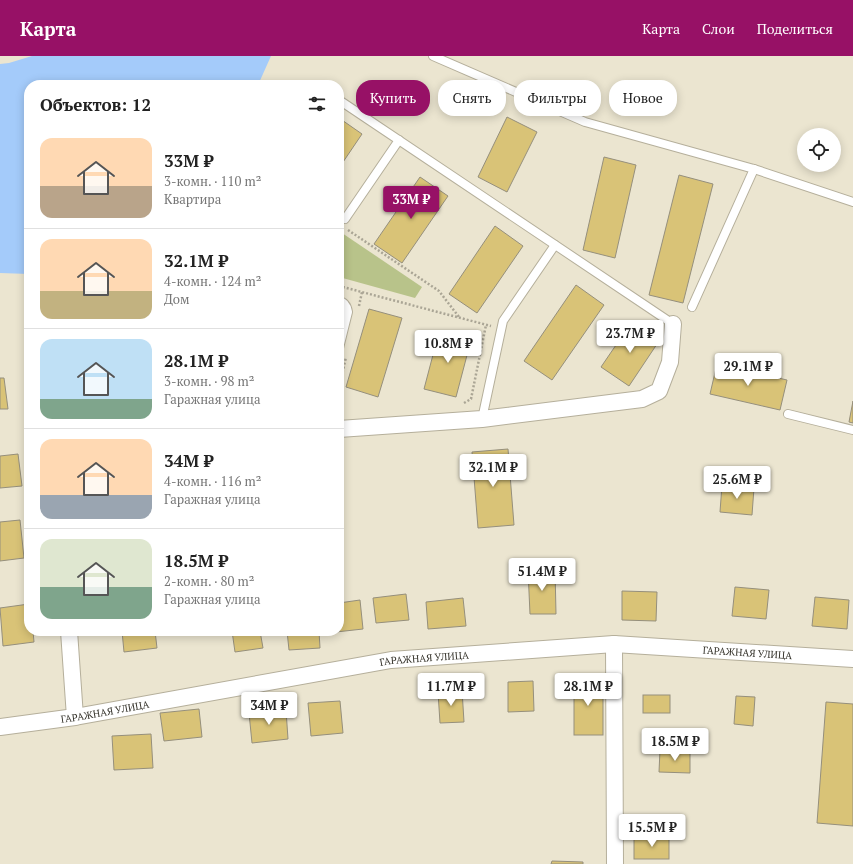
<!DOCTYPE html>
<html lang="ru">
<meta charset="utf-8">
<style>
body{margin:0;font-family:"PT Serif",serif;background:#f2f2f2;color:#222;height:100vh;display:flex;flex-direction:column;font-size:15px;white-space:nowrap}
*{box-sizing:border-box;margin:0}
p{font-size:13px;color:#767676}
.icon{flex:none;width:22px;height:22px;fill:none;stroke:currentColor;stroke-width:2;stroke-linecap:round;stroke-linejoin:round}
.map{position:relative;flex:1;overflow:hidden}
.details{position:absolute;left:24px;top:24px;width:320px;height:556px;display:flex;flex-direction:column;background:#fff;border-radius:16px;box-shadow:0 2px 10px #0003}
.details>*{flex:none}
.hud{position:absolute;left:356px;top:24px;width:380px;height:36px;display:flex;gap:8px}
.tools{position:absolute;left:797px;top:72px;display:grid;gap:8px}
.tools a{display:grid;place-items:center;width:44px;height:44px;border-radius:50%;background:#fff;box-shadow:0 2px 10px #0003;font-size:20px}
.price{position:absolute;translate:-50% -34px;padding:0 9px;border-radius:4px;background:#fff;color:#222;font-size:13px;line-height:26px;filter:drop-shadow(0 1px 2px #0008)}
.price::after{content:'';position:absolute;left:50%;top:24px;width:12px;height:9px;margin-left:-6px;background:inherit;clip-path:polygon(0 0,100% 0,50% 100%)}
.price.active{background:#971166;color:#fff}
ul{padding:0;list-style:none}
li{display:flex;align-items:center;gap:12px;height:100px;padding:0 16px}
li+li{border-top:1px solid #e0e0e0}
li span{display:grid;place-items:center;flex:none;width:112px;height:80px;border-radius:12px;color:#555}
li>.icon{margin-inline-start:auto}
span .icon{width:48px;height:48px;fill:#fffc;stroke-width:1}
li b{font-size:17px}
h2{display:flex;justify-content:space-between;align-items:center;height:48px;padding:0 16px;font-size:17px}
.chip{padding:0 14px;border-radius:16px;background:#fff;box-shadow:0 2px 10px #0003;font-size:14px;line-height:36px}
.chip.active{background:#971166;color:#fff}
header{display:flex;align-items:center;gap:24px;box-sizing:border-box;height:56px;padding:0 20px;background:#971166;color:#fff}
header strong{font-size:19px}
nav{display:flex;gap:22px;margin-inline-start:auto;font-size:14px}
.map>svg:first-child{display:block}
.green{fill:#b8c38a}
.water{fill:#a4cbfa}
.building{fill:#d9c377;stroke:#958f7c}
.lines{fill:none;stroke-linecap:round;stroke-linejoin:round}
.lane-casing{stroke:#b5af9b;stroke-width:10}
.street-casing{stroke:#b5af9b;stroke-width:18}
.path{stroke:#aaa595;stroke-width:2.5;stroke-dasharray:2 2;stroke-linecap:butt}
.lane{stroke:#fff;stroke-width:8}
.street{stroke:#fff;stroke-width:16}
.labels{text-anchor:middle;stroke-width:3.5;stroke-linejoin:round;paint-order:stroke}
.street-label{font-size:10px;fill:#34322a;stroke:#fff}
</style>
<header>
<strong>Карта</strong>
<nav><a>Карта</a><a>Слои</a><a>Поделиться</a></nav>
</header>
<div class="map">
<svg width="853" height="808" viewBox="0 0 853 808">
<rect width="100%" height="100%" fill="#ebe5d0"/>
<path class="green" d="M 339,175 L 422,231 L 415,242 L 339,221 Z"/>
<path class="water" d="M 32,0 L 271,0 L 258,29 L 29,29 L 29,218 L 0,217 L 0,8 L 9,7 Z"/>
<g class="building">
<path d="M 507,61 L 537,76 L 507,136 L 478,121 Z"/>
<path d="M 339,62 L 362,78 L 339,112 Z"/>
<path d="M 604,101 L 636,109 L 615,202 L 583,194 Z"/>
<path d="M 679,119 L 713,128 L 683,247 L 649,239 Z"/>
<path d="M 420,121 L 448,140 L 402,207 L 374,188 Z"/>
<path d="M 495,170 L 523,190 L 477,257 L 449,238 Z"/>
<path d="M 576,229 L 604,249 L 552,324 L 524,305 Z"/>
<path d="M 369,253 L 402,262 L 378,341 L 346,331 Z"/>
<path d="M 631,267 L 659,285 L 629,330 L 601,311 Z"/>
<path d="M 439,276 L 471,284 L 456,341 L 424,333 Z"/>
<path d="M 717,308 L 787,324 L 780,354 L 710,338 Z"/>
<path d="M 0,322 L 4,322 L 8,353 L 0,353 Z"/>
<path d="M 853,345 L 853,367 L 849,366 Z"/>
<path d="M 508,393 L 514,469 L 478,472 L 472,396 Z"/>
<path d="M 18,398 L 22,430 L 0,432 L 0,400 Z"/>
<path d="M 722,429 L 754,432 L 752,459 L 720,456 Z"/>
<path d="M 20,464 L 24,502 L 0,505 L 0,466 Z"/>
<path d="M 555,513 L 556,558 L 530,558 L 528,514 Z"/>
<path d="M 735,531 L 769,534 L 766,563 L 732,560 Z"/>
<path d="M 622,535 L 657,536 L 656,565 L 622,564 Z"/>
<path d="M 406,538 L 409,564 L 376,567 L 373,542 Z"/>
<path d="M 815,541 L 849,544 L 847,573 L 812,570 Z"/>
<path d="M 463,542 L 466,570 L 428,573 L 426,546 Z"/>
<path d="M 360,544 L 363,573 L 327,577 L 327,575 L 339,575 L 339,547 Z"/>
<path d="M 29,548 L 29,575 L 33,575 L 34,586 L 3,590 L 0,552 Z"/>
<path d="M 122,575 L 155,575 L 157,592 L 124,596 Z"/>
<path d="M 232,575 L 260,575 L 263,592 L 235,596 Z"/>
<path d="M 287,575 L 319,575 L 320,592 L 289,594 Z"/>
<rect x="574" y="623" width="29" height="56"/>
<path d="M 533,625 L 534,655 L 508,656 L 508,626 Z"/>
<path d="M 462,634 L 464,666 L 440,667 L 438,636 Z"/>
<rect x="643" y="639" width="27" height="18"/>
<path d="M 736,640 L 755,641 L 753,670 L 734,668 Z"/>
<path d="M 340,645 L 343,677 L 311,680 L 308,647 Z"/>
<path d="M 826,646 L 853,648 L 853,770 L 817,767 Z"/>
<path d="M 199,653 L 202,681 L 164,685 L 160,657 Z"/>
<path d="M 286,654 L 288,683 L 252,687 L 249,657 Z"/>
<path d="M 151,678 L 153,712 L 114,714 L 112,680 Z"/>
<path d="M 660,694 L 690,695 L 690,717 L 659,716 Z"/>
<rect x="634" y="781" width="35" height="22"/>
<path d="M 552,805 L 583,806 L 583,808 L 551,808 Z"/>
</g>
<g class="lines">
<defs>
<g id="lane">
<path d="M 433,0 L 585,66 L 754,113 L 853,146"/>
<path d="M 339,44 L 673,268"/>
<path d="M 345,163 L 399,84"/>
<path d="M 339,245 C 345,246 347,250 348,256 L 339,292"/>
<path d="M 692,251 L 754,113"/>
<path d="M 788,358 L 853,374"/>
<path d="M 482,363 L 503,265 L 555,189"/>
</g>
<g id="street">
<path d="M 339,373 L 482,363 L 642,343 L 659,335 L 670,306 L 673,268"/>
<path d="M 69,575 L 75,661"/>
<path d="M 614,588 L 615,808"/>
<path id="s1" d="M 0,671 L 75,661 L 391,604 L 614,588 L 853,603"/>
</g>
</defs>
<use href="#lane" class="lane-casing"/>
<use href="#street" class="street-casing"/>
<g class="path">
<path d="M 348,174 L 439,235 L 459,261"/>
<path d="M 339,230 L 491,270"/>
<path d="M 359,250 L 362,236"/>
<path d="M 339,332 L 346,301"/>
<path d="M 464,347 L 471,343 L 486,269"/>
</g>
<use href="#lane" class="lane"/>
<use href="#street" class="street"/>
</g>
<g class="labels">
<g class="street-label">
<text dy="4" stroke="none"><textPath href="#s1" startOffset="754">ГАРАЖНАЯ УЛИЦА</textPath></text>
<text dy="4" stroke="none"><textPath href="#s1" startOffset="430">ГАРАЖНАЯ УЛИЦА</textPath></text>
<text dy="4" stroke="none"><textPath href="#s1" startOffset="106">ГАРАЖНАЯ УЛИЦА</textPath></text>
</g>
</g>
</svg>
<div class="tools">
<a><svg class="icon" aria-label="locate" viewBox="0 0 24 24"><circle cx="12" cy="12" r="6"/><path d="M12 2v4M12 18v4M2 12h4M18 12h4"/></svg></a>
</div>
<b class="price active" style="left:411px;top:164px">33M ₽</b>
<b class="price" style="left:630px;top:298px">23.7M ₽</b>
<b class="price" style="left:448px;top:308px">10.8M ₽</b>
<b class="price" style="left:748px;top:331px">29.1M ₽</b>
<b class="price" style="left:493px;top:432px">32.1M ₽</b>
<b class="price" style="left:737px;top:444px">25.6M ₽</b>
<b class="price" style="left:542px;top:536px">51.4M ₽</b>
<b class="price" style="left:451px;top:651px">11.7M ₽</b>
<b class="price" style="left:588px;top:651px">28.1M ₽</b>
<b class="price" style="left:269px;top:670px">34M ₽</b>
<b class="price" style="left:675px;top:706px">18.5M ₽</b>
<b class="price" style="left:652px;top:792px">15.5M ₽</b>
<div class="hud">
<a class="chip active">Купить</a>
<a class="chip">Снять</a>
<a class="chip">Фильтры</a>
<a class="chip">Новое</a>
</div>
<section class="details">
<h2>Объектов: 12<svg class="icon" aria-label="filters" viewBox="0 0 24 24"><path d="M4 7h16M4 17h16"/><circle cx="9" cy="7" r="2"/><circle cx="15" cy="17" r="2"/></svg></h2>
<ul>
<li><span style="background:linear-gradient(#ffd9b3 60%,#b9a48a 0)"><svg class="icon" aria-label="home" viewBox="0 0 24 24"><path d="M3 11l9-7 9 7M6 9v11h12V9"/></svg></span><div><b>33M ₽</b><p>3-комн. · 110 m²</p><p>Квартира</p></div></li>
<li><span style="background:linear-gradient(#ffd9b3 65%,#c2b280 0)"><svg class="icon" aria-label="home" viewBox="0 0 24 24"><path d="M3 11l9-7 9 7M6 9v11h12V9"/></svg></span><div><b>32.1M ₽</b><p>4-комн. · 124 m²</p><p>Дом</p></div></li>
<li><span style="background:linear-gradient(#bfe0f5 75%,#7fa58c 0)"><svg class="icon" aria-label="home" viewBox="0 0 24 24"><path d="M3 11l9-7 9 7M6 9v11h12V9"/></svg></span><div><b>28.1M ₽</b><p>3-комн. · 98 m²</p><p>Гаражная улица</p></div></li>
<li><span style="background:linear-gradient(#ffd9b3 70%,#9aa5b1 0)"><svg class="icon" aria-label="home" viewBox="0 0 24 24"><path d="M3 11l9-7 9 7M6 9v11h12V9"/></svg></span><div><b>34M ₽</b><p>4-комн. · 116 m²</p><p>Гаражная улица</p></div></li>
<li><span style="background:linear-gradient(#dfe7d0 60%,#7fa58c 0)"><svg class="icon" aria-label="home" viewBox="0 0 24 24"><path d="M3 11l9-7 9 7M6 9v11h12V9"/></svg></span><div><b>18.5M ₽</b><p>2-комн. · 80 m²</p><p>Гаражная улица</p></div></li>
</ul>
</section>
</div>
